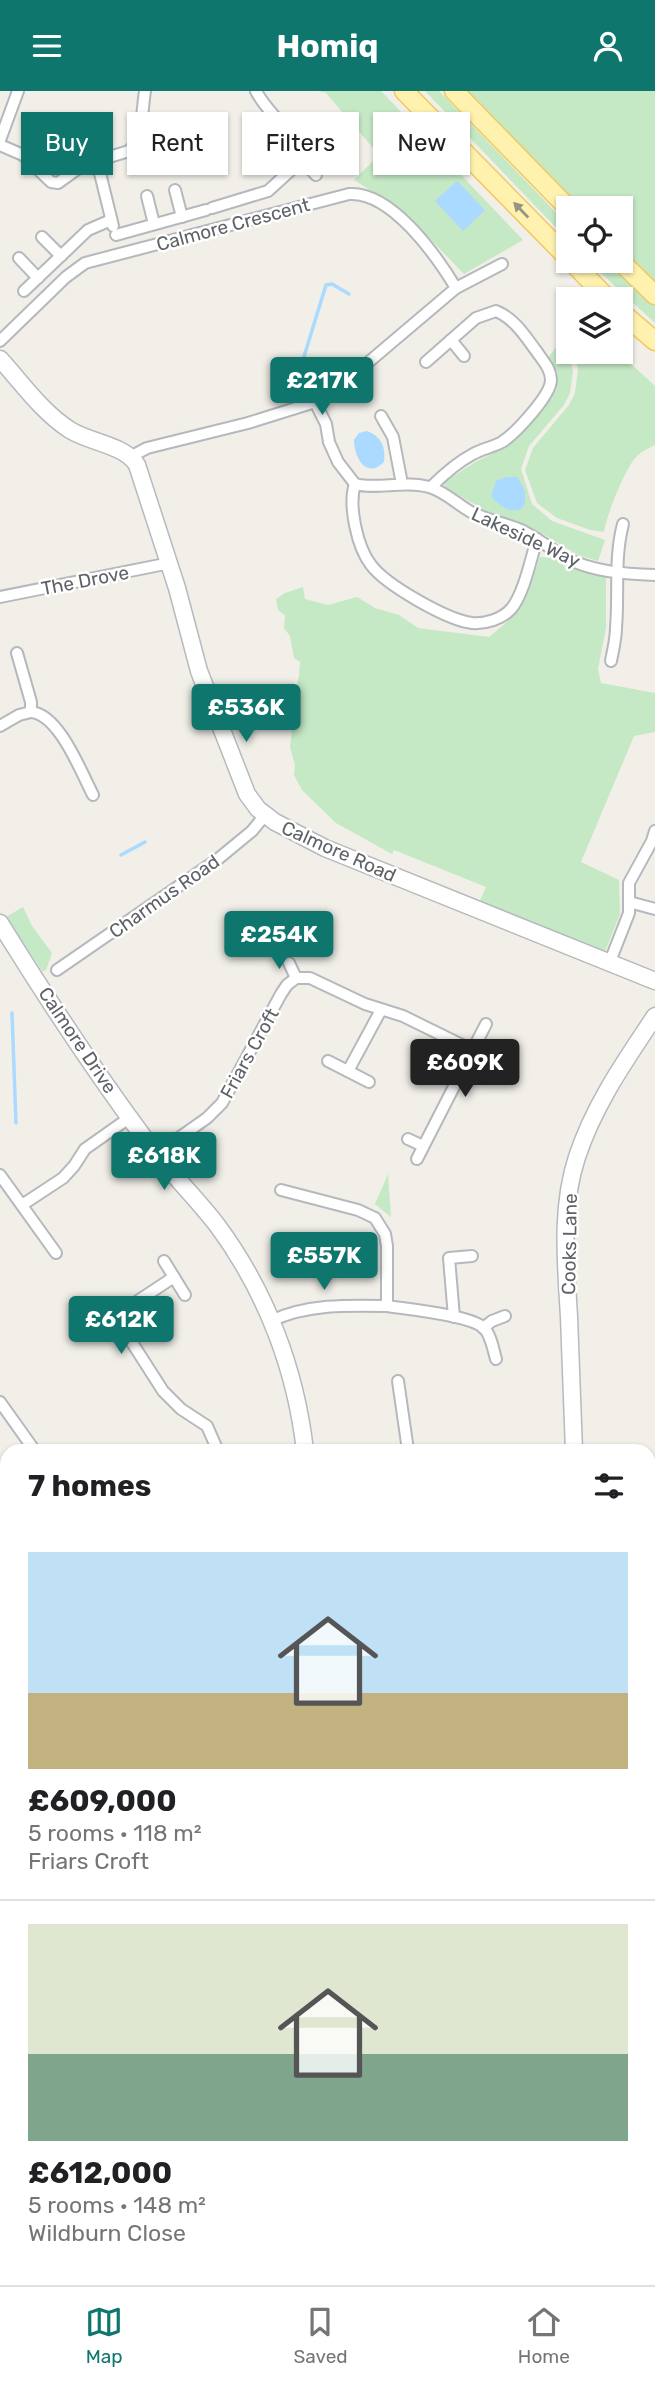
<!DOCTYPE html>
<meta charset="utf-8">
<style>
body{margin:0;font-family:Rubik,sans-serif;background:#f2f2f2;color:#202124;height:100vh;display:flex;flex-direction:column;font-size:26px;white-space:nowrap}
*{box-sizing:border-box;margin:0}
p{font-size:23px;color:#757577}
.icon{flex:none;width:38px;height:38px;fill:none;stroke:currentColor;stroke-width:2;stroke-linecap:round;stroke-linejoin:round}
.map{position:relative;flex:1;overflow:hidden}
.details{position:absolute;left:0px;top:1353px;width:656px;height:842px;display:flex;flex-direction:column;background:#fff;border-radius:21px 21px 0 0;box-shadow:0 2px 5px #0004}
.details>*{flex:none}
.hud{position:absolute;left:21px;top:21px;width:614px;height:63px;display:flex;gap:14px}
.controls{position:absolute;left:556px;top:105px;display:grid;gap:14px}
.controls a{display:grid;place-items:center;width:77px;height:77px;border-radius:0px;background:#fff;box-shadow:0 2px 5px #0004;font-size:35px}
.price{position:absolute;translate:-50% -60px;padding:0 16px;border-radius:7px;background:#0f766e;color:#fff;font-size:23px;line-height:46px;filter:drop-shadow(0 2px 4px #0008)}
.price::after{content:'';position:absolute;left:50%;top:42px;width:21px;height:16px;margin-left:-10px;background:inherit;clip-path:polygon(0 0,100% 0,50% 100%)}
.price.on{background:#222;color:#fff}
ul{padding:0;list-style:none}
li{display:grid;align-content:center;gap:14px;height:371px;padding:0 28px}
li+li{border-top:2px solid #e0e0e0}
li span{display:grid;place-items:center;height:217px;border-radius:0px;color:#555}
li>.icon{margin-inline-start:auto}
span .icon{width:126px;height:126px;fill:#fffc;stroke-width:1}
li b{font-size:30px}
h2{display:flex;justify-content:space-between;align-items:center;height:84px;padding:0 28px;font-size:30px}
.chip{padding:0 24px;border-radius:0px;background:#fff;box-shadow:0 2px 5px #0004;font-size:24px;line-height:63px}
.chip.on{background:#0f766e;color:#fff}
header{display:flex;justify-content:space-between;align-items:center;height:91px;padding:0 28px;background:#0f766e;color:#fff;font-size:32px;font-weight:700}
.menu{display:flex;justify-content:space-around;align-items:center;height:98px;border-top:2px solid #e0e0e0;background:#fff;font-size:19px;color:#757577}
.menu a{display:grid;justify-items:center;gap:4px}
.menu .on{color:#0f766e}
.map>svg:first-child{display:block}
.industrial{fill:#e0deda}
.green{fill:#c5e8c5}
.water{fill:#aadaff}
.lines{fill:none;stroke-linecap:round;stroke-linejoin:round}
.stream{stroke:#aadaff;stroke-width:3.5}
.street-casing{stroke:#b5b8bc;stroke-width:14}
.secondary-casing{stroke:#b6babf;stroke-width:19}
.primary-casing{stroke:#f2c960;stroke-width:21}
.street{stroke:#fff;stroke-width:10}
.secondary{stroke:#fff;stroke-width:16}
.primary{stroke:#fff2af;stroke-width:18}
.oneway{fill:#979581}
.labels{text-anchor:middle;stroke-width:5;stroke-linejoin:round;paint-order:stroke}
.street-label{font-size:19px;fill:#5f6368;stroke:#fff}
</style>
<header><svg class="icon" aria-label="menu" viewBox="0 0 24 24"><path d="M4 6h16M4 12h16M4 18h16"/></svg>Homiq<svg class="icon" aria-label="person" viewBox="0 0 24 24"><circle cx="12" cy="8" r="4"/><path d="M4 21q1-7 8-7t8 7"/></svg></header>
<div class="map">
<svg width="655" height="2194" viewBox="0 0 655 2194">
<rect width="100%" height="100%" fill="#f1efe8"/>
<path class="industrial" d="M 59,2188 L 422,2188 L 425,2194 L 46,2194 Z"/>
<g class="green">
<path d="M 318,0 L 381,0 L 523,149 L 464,183 L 403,120 L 354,89 L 379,64 L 326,2 Z"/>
<path d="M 425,0 L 439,0 L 569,135 L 569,150 Z"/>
<path d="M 467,0 L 655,0 L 655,190 L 621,159 L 621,117 L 581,117 Z"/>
<path d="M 588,170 L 603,170 L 655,215 L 655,232 Z"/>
<path d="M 562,210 L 569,216 L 569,246 L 556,234 L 556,219 Z"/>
<path d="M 556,240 L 567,252 L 573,281 L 570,302 L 564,314 L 529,355 L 521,378 L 532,413 L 552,430 L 605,449 L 598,470 L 578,464 L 543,443 L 493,424 L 445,396 L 444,391 L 479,369 L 507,356 L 528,334 L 556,299 L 558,282 L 548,267 L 556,256 Z"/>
<path d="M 574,261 L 618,261 L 655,295 L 655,354 C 649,357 640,361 636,366 C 625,378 606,425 604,441 L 590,439 L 557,427 L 537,412 L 525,379 L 533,357 L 569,314 L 575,302 L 578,278 Z"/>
<path d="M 540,466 L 553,467 L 563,474 L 606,486 L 606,537 L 598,578 L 601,592 L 655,602 L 655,641 L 634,645 L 581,771 L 619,789 L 620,823 L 604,863 L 479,812 L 486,796 L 394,759 L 392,763 L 336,732 L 302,699 L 294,684 L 295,674 L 290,656 L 292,639 L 289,623 L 299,585 L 300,571 L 294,567 L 290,545 L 284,537 L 285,524 L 278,519 L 276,508 L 285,502 L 303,496 L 305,508 L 328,514 L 357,506 L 375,517 L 399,524 L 418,537 L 489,546 C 525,518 526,508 540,466 Z"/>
<path d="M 23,816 L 32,835 L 52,862 L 46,879 L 42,880 L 6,826 Z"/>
<path d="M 388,1083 L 391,1126 L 375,1113 Z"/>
<path d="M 649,1364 L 655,1366 L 655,1721 L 649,1721 Z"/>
<path d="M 649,1926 L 655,1926 L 655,2002 L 653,2006 L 655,2007 L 655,2058 L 654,2054 L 649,2054 Z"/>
<path d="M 655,2062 L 655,2090 L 650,2091 L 651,2097 L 655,2097 L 655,2194 L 425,2194 L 422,2188 L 649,2188 L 649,2063 Z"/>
</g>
<g class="water">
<path d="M 457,90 L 485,119 L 463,140 L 435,110 Z"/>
<path d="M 367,340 C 381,345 386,356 384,371 C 366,389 354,366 354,349 L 359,342 Z"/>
<path d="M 506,386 L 517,386 C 524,397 528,404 523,417 C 510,423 500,416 491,405 L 496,390 Z"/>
</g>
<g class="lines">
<g class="stream">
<path d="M 291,308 L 326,194 L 332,193 L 349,203"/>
<path d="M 121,764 L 145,751"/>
<path d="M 12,922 L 16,1032"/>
</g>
<defs>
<g id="street">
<path d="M 256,0 C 264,16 277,26 287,41 C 297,56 302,71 316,84"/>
<path d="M 0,49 L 18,0"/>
<path d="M 0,54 L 23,64 L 51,91 L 58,92 L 83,74 L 129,60 C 143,45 142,19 145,0"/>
<path d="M 97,70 L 113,135"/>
<path d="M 175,99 L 182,126"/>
<path d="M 147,105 L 154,133"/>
<path d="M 212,117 L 268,100 L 302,69"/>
<path d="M 116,144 L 206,119"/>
<path d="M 42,146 L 61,165"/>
<path d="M 19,167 L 38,187"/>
<path d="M 24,200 L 88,139 L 111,129"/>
<path d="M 451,249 L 464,265"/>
<path d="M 0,250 L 66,186 L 85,172 L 349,103 C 391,100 436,164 456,197"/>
<path d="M 426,271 L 476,227 L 496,220 C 515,228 525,245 537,261 C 543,270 551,278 551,289 C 551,304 516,342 502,351 C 493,356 482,358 473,363 C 456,372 444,383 431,396"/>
<path d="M 315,311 L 326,333 L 329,351 L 338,371 L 355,393"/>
<path d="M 381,325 L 393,346 L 402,393"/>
<path d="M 132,365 L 147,357 L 248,332 L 315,311 L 338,297 L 456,197 L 502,173"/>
<path d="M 355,393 C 376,399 405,389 429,396 C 444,400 457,413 471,421 C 487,429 504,432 521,439 C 537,447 551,458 566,467 C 594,481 625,483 655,484"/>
<path d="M 355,393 C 348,414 357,456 371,474 C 386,494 447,529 472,532 C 486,533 502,528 511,518 C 524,503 531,467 537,448"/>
<path d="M 0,506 L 170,472"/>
<path d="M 17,562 L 31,611 L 31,621 C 59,623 81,681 93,704"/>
<path d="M 611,570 C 613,559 616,548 616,537 C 619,502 614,467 623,433"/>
<path d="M 0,635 L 19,624 L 31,621"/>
<path d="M 629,811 L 655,818"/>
<path d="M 289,872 L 296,887"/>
<path d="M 609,873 L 629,822 L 629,792 L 652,750 L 655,740"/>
<path d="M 57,879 L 218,768 L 252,740 L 265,724"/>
<path d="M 328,970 L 369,991"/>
<path d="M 348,980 L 381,919"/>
<path d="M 408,1048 L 423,1055"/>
<path d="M 156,1063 L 207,1027 L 222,1012 L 281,903 L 287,894 L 296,887 L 310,887 L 365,913 L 403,925 L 472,959"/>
<path d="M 417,1068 L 486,933"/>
<path d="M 0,1084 L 56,1162"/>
<path d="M 281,1099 L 358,1119 L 375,1127 L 385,1143 L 387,1155 L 387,1215 C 407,1218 471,1224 484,1237 C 491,1244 493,1258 496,1268"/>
<path d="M 22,1114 L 63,1087 L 74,1075 L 85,1058 L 129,1027"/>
<path d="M 164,1170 L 185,1204"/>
<path d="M 174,1186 L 115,1225 L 163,1300 L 181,1318 L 207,1335 L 218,1360"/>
<path d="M 454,1226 L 449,1167 L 472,1165"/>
<path d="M 271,1230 C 306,1213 348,1214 387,1215"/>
<path d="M 483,1237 L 492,1230 L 505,1225"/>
<path d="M 398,1290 L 408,1359 L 402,1360"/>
<path d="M 0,1311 L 35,1360"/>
<path d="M 0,1423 L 7,1418"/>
<path d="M 0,1765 L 7,1768"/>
<path d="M 0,1903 L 7,1897"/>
<path d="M 0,1916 L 7,1923"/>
</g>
<g id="secondary">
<path d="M 0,268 C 22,292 42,321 70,339 C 91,352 125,354 137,374 L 177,497 L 199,580 L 247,703 L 258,718 L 275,731 L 325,757 L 655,890"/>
<path d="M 0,832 C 45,905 94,979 145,1048 C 167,1079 194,1104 217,1134 C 266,1200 296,1279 305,1360"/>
<path d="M 574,1360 C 572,1315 571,1270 569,1226 C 566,1173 560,1117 577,1066 C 594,1014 625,970 655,925"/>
<path d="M 0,1839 L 7,1843"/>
</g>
<g id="primary">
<path d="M 404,0 L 569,168"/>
<path d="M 454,0 L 569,118"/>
<path d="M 571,170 L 608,208"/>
<path d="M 620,170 L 655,204"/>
<path d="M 621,221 L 655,250"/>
<path d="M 649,1910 L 655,1909"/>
<path d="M 18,2194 L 30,2188"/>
</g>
</defs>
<use href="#street" class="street-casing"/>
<use href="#secondary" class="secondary-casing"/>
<use href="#primary" class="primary-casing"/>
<use href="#street" class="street"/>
<use href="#secondary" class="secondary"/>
<use href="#primary" class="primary"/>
</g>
<defs><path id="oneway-solid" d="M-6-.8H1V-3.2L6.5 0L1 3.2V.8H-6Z" transform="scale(1.75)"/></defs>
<use class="oneway" href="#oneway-solid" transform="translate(521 119) rotate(-134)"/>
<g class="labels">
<g class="street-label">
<text transform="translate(233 133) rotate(-15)" y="7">Calmore Crescent</text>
<text transform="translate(526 446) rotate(25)" y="7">Lakeside Way</text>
<text transform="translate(85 489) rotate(-11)" y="7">The Drove</text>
<text transform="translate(339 760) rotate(24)" y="7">Calmore Road</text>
<text transform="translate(164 805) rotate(-35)" y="7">Charmus Road</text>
<text transform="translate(78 949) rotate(56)" y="7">Calmore Drive</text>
<text transform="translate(249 962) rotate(-61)" y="7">Friars Croft</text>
<text transform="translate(569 1153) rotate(-89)" y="7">Cooks Lane</text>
</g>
</g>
</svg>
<div class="controls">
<a><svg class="icon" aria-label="locate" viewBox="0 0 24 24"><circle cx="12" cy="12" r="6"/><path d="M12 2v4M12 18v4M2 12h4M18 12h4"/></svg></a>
<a><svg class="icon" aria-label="layers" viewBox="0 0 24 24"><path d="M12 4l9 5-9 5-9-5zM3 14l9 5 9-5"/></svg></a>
</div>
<b class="price" style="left:322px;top:326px">£217K</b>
<b class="price" style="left:246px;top:653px">£536K</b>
<b class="price" style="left:279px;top:880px">£254K</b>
<b class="price on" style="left:465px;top:1008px">£609K</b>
<b class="price" style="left:164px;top:1101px">£618K</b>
<b class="price" style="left:324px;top:1201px">£557K</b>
<b class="price" style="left:121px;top:1265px">£612K</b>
<div class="hud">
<a class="chip on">Buy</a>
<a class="chip">Rent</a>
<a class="chip">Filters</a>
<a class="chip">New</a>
</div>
<section class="details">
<h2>7 homes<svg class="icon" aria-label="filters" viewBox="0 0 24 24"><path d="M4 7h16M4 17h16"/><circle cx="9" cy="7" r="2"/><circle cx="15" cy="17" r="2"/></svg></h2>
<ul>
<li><span style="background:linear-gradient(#bfe0f5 65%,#c2b280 0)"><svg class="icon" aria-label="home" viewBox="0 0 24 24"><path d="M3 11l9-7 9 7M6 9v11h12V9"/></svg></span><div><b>£609,000</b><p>5 rooms · 118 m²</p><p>Friars Croft</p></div></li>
<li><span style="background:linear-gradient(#dfe7d0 60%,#7fa58c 0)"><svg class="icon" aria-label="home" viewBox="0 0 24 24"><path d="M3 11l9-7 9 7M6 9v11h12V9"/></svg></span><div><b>£612,000</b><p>5 rooms · 148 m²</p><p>Wildburn Close</p></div></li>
</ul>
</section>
</div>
<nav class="menu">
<a class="on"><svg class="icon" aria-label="map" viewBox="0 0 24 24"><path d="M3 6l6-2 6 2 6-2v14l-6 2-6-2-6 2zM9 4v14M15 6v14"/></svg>Map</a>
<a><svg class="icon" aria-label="saved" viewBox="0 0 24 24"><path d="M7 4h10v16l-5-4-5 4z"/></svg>Saved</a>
<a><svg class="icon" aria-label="home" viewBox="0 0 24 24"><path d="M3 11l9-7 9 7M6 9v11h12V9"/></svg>Home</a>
</nav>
